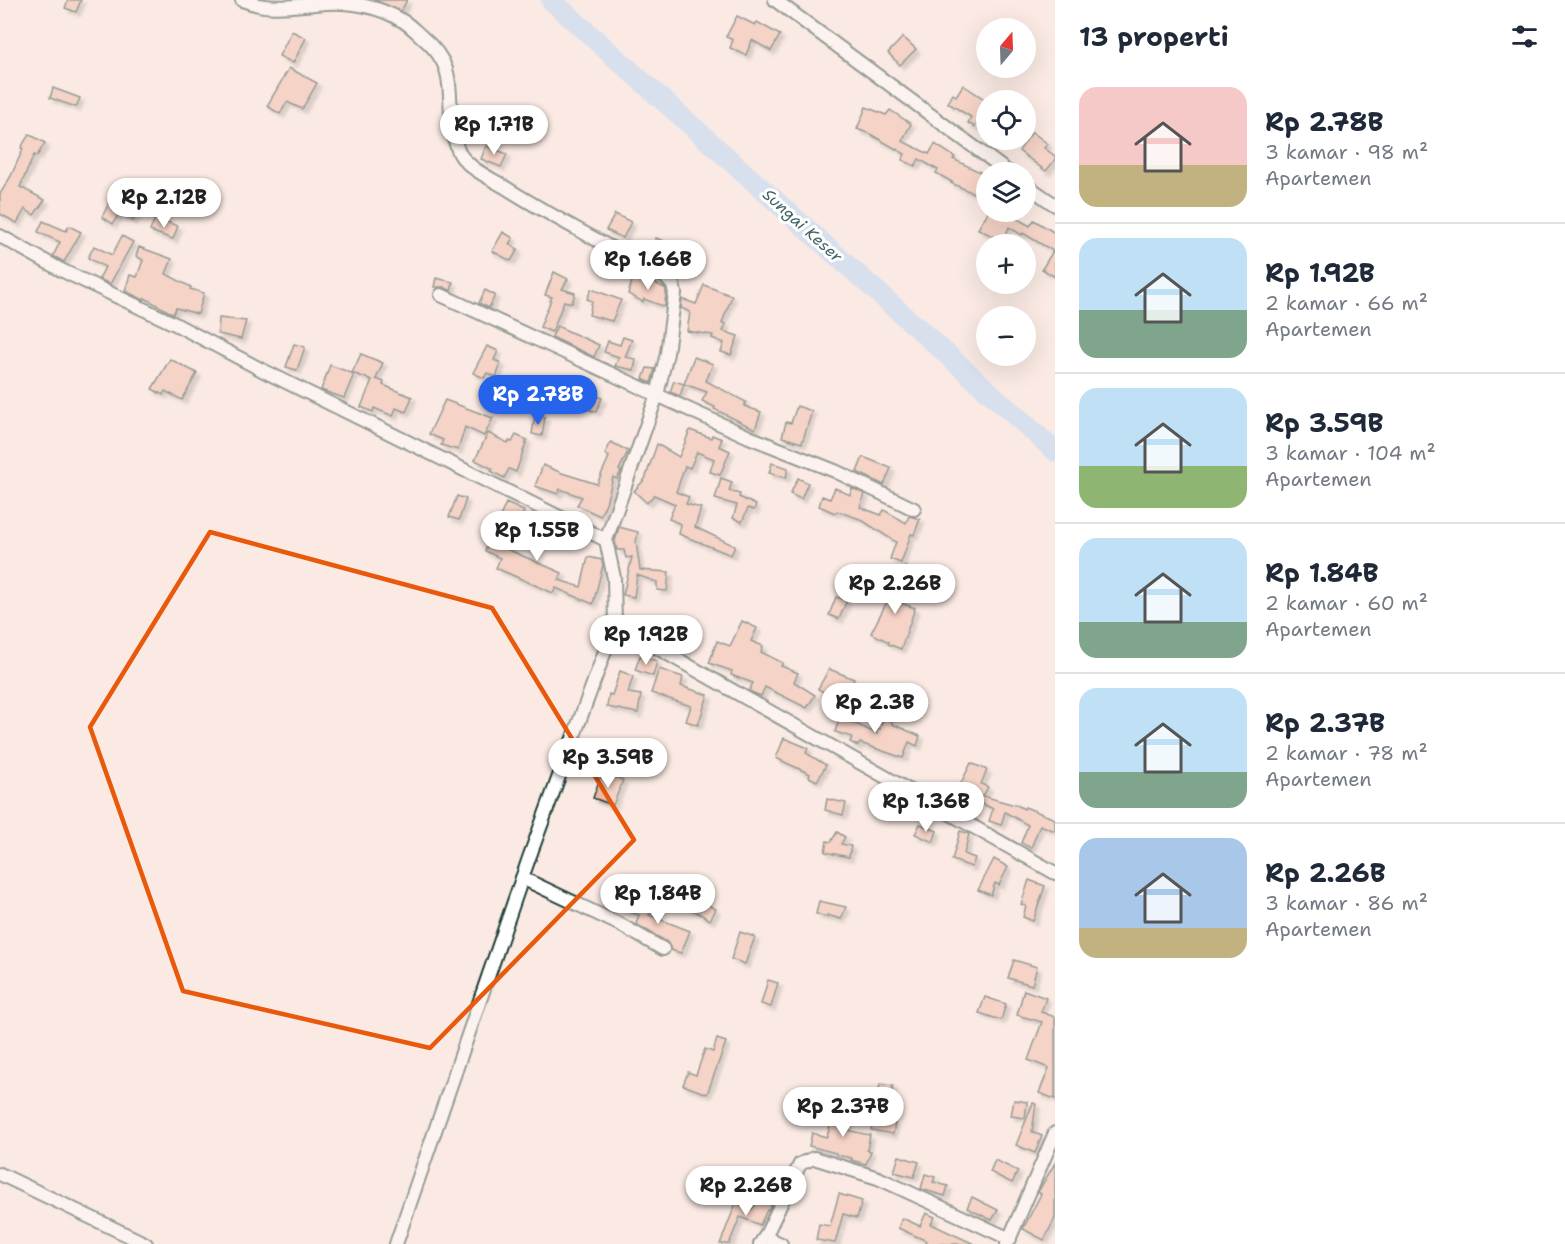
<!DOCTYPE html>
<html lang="id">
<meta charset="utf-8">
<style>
body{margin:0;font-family:"Shantell Sans",sans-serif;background:#f6f6f7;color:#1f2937;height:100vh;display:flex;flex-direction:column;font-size:22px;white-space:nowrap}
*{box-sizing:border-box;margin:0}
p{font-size:20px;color:#747a83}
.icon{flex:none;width:33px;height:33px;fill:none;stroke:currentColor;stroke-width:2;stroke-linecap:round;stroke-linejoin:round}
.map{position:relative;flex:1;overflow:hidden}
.drawer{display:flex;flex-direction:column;background:#fff;width:510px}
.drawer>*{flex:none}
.needle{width:39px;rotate:19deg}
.fabs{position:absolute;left:976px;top:18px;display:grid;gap:12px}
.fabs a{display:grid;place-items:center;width:60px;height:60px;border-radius:50%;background:#fff;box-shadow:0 6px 24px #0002;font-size:30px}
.price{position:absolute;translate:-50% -51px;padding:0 14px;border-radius:21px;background:#fff;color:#222;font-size:20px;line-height:39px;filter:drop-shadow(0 2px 3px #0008)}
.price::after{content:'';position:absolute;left:50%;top:36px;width:18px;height:14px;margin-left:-9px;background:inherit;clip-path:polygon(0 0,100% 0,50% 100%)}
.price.current{background:#2563eb;color:#fff}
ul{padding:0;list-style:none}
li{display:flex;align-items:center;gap:18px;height:150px;padding:0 24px}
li+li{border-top:2px solid #e0e1e3}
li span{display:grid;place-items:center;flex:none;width:168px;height:120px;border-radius:18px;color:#555}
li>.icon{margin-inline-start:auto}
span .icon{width:72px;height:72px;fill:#fffc;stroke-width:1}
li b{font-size:26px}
h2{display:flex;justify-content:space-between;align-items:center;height:72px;padding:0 24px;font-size:26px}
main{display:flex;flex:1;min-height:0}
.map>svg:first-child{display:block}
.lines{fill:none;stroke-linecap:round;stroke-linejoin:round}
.river{stroke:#b0d5f9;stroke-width:21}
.building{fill:#efb9a3;stroke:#1f3d34;stroke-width:1.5;filter:url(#shadow)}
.street-casing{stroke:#1f3d34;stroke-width:16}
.street{stroke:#fff;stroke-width:12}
.marked{fill:none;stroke:#e8590c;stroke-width:4.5;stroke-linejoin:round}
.labels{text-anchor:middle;stroke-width:6;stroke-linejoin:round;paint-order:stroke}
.water-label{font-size:16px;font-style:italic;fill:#436365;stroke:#fff}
</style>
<main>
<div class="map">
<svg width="1055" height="1244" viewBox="0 0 1055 1244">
<defs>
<filter id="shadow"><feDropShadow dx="4" dy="4" stdDeviation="1.5" flood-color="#0004"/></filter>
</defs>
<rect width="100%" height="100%" fill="#faeae3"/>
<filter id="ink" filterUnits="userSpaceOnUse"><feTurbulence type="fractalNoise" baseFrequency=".0167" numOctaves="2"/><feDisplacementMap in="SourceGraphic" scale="12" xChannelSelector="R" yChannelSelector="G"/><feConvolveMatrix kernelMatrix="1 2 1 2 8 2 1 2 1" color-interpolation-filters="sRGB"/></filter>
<g filter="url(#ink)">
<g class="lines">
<path class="river" d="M 551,0 L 1055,451"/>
</g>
<g class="building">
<path d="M 68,0 L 81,0 L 76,12 L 65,8 Z"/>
<path d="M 374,0 L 407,0 L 401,11 Z"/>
<path d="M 737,16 L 755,25 L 757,22 L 780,35 L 771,51 L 752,40 L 746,55 L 730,48 L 733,40 L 726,37 Z"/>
<path d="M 292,31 L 306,38 L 293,63 L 279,56 Z"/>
<path d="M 903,37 L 916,49 L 900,65 L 888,53 Z"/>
<path d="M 289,68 L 317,83 L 302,109 L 287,102 L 280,114 L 267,106 Z"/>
<path d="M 963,85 L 987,101 L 987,106 L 975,127 L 968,123 L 971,117 L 948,103 L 953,94 L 956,96 Z"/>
<path d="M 53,88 L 80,98 L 76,107 L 50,98 Z"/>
<path d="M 866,107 L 886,115 L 890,110 L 911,124 L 902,141 L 929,154 L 935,144 L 955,157 L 953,159 L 982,173 L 973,193 L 951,183 L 952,182 L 936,173 L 938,170 L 919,159 L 915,166 L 902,160 L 905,154 L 870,134 L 857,129 Z"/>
<path d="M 1032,132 L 1048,144 L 1044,148 L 1055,156 L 1055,160 L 1046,171 L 1019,151 Z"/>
<path d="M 29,134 L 45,143 L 37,156 L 34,155 L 20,187 L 45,200 L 34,215 L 25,209 L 17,223 L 0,214 L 0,194 L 11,176 L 23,149 L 21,148 Z"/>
<path d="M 486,146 L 507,154 L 501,167 L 481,159 Z"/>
<path d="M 112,197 L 138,211 L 133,221 L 119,213 L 113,224 L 102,217 Z"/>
<path d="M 988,212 L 1017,212 L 1014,217 L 1030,226 L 1034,220 L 1055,233 L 1055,277 L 1042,269 L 1053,251 L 1023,233 L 1022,235 L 1009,227 L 1003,241 L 978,229 Z"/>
<path d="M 615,214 L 631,222 L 623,238 L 606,230 Z"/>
<path d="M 155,218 L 178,226 L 173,239 L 150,231 Z"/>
<path d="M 43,221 L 66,231 L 69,226 L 81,232 L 64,262 L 53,256 L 60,242 L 38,232 Z"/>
<path d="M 503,232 L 513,238 L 509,244 L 518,249 L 511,261 L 492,251 Z"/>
<path d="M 122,236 L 133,242 L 110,284 L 99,279 L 105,267 L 88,258 L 94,246 L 112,255 Z"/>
<path d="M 656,238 L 676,246 L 672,255 L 679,258 L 675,268 L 648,258 Z"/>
<path d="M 139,247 L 172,259 L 166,274 L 191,287 L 190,289 L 204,293 L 198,314 L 176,308 L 173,314 L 145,298 L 144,300 L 125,291 L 130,275 L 137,277 L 143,260 L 136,256 Z"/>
<path d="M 554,272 L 568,279 L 562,289 L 575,293 L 572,303 L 564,301 L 552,332 L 540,327 L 552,297 L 545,295 Z"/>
<path d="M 634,275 L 648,279 L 666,289 L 665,307 L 644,299 L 643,302 L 628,294 Z"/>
<path d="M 436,278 L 453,282 L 451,291 L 444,287 L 434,287 Z"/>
<path d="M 704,285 L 732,296 L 722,323 L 726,324 L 723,331 L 738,336 L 731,355 L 721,352 L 724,343 L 712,338 L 713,335 L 687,331 L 690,312 L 681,308 L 682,299 L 696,304 Z"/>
<path d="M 591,289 L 621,300 L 612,321 L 589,315 L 592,301 L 587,299 Z"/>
<path d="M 485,290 L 495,295 L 489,308 L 479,303 Z"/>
<path d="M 219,318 L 246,321 L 241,339 L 218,334 Z"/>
<path d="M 557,326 L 599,345 L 594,357 L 552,337 Z"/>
<path d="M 623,337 L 632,340 L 625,357 L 636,359 L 634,370 L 615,366 L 619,357 L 604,352 L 608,341 L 620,345 Z"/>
<path d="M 294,344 L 305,347 L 297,370 L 286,367 Z"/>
<path d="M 487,346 L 498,351 L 494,360 L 501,363 L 496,377 L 487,373 L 484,378 L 473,373 Z"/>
<path d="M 361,354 L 383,363 L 376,379 L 384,382 L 383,385 L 412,397 L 406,412 L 396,408 L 393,416 L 374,408 L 373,412 L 361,407 L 372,380 L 352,373 Z"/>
<path d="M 694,357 L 713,364 L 706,381 L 746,402 L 744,406 L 761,412 L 755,429 L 714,409 L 715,407 L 702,401 L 707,392 L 684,384 Z"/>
<path d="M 170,359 L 197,373 L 182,400 L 165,391 L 163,395 L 152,389 Z"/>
<path d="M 330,365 L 354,374 L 344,398 L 321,390 Z"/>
<path d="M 647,368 L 655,369 L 651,383 L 643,379 Z"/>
<path d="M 674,381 L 684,384 L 680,396 L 670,392 Z"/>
<path d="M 592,393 L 602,398 L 596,412 L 586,408 Z"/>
<path d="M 445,400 L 493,418 L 484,436 L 465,427 L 458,450 L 441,445 L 443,440 L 429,434 Z"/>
<path d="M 797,406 L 812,411 L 802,443 L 782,437 L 786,422 L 791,423 Z"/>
<path d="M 535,415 L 545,417 L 542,436 L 532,434 Z"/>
<path d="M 690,430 L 711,438 L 712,435 L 722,439 L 719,446 L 730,451 L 720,475 L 710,472 L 714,459 L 697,452 L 690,468 L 685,466 L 676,492 L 689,497 L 686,504 L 701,508 L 695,527 L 735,546 L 731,555 L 679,534 L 681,524 L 669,519 L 675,504 L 654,495 L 647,503 L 634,491 L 645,479 L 657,444 L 679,457 Z"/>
<path d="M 488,433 L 508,443 L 509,441 L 512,442 L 516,435 L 527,440 L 516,472 L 509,469 L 504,478 L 491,471 L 493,469 L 475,460 Z"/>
<path d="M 611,442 L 628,451 L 619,470 L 621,471 L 617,479 L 613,477 L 606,503 L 600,516 L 577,505 L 582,497 L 560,489 L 558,494 L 535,486 L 543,465 L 562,473 L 597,484 L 609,457 L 605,454 Z"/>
<path d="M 863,457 L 891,468 L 884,485 L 857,472 Z"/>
<path d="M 772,463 L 788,468 L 786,478 L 769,473 Z"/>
<path d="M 721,478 L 732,482 L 729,491 L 740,494 L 739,497 L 756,505 L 754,510 L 748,508 L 742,522 L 733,518 L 737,505 L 715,499 Z"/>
<path d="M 798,478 L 808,483 L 801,499 L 790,494 Z"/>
<path d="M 835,488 L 850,495 L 852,488 L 865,494 L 860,507 L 881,515 L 884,510 L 906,523 L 909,516 L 920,519 L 914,535 L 911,534 L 901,563 L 890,559 L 896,542 L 860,519 L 837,511 L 835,513 L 819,506 L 822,496 L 830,499 Z"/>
<path d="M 457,496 L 466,499 L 459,520 L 449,517 Z"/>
<path d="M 506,503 L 524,511 L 507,549 L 562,573 L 559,580 L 581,587 L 588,557 L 602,560 L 603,565 L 593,604 L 556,588 L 553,593 L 496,568 L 500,558 L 485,551 Z"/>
<path d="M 619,527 L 638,532 L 636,542 L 640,570 L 669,572 L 667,591 L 657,590 L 657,582 L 637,575 L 634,597 L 623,595 L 632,557 L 626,558 L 624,550 L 617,550 L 615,541 Z"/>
<path d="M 905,567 L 911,569 L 898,602 L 915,608 L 901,649 L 888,644 L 889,642 L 871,633 L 895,586 L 891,584 L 894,574 L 900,576 Z"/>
<path d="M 836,597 L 847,600 L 839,619 L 829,615 Z"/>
<path d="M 661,616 L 683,621 L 679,633 L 659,628 Z"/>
<path d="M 742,621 L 757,628 L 751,641 L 763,646 L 761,652 L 783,663 L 781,666 L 798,673 L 794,682 L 815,695 L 807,708 L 765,687 L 761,696 L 749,691 L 753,683 L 731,675 L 732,671 L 709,663 L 717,641 L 730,646 Z"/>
<path d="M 640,656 L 657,661 L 653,676 L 635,670 Z"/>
<path d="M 659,669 L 683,677 L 681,686 L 708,695 L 698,725 L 686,721 L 691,706 L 651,693 Z"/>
<path d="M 829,669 L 854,679 L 846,704 L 818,689 Z"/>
<path d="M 620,671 L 633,676 L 628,693 L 641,695 L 638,713 L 607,707 L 609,694 L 612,695 Z"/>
<path d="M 839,702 L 854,708 L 850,721 L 877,734 L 877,729 L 880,729 L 883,718 L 892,721 L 892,724 L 920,736 L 917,746 L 909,742 L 903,758 L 860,743 L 858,746 L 850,742 L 852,737 L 835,732 L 840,716 L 835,714 Z"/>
<path d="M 784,738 L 808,748 L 806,753 L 826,765 L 817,781 L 809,777 L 810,774 L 776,758 Z"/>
<path d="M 971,763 L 987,770 L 981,784 L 988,787 L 983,796 L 1015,805 L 1015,804 L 1024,809 L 1025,807 L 1055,819 L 1055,831 L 1040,825 L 1031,848 L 1021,843 L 1028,825 L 1005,812 L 1001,825 L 989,821 L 993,809 L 957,791 Z"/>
<path d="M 602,772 L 623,780 L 613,805 L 593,798 Z"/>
<path d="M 827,799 L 846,803 L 843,815 L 825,810 Z"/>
<path d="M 920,824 L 937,831 L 933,842 L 915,834 Z"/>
<path d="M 960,831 L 969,834 L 964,854 L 975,858 L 972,867 L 952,860 Z"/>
<path d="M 837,832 L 845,837 L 841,844 L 851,846 L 849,857 L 825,852 L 827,841 L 831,842 Z"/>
<path d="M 994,859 L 1008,867 L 999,885 L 995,883 L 991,895 L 978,890 Z"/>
<path d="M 1029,880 L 1045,886 L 1033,921 L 1023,917 L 1026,906 L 1021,904 Z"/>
<path d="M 689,895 L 716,909 L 710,920 L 683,904 Z"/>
<path d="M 626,897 L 652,907 L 649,915 L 690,931 L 681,953 L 671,950 L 667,942 L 636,924 L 639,915 L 622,909 Z"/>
<path d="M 819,901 L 846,907 L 841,919 L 827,915 L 827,917 L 816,914 Z"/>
<path d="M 740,932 L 755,937 L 745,964 L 731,959 Z"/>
<path d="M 1014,960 L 1037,967 L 1032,985 L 1008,978 Z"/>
<path d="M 768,980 L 778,983 L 771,1007 L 761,1004 Z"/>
<path d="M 1024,990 L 1046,998 L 1041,1012 L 1055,1017 L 1055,1099 L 1039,1093 L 1049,1068 L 1028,1060 L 1042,1022 L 1017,1015 Z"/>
<path d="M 985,997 L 1006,1004 L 1001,1020 L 979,1013 Z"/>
<path d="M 717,1039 L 726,1042 L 707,1094 L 683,1085 L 688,1072 L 696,1075 L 705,1049 L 713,1052 Z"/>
<path d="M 880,1084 L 893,1086 L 891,1097 L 878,1095 Z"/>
<path d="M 1014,1100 L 1027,1102 L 1025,1118 L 1011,1116 Z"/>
<path d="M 1033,1103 L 1036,1104 L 1032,1132 L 1042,1136 L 1035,1153 L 1016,1145 Z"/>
<path d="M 832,1104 L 847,1107 L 844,1111 L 851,1114 L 846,1130 L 870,1135 L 867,1150 L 871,1151 L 866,1164 L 851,1160 L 852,1158 L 836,1155 L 836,1153 L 809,1146 L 812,1133 L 827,1137 L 832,1118 L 828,1116 Z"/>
<path d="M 874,1119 L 895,1123 L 893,1134 L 871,1130 Z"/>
<path d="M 899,1156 L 919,1162 L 914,1177 L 894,1172 Z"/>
<path d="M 995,1160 L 1018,1171 L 1012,1183 L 990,1172 Z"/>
<path d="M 1055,1163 L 1055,1218 L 1044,1240 L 1023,1229 L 1041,1194 L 1038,1192 L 1039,1190 Z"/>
<path d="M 925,1174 L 935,1177 L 933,1182 L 948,1186 L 945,1196 L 921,1189 Z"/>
<path d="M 839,1194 L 862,1201 L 857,1218 L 843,1214 L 835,1243 L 816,1240 L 819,1224 L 830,1226 Z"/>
<path d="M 763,1195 L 773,1202 L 768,1211 L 767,1210 L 760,1225 L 740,1217 L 729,1244 L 720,1244 L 736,1203 L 752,1209 Z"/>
<path d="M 972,1197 L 998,1210 L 992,1220 L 967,1208 Z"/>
<path d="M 926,1213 L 935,1217 L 931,1224 L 974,1244 L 926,1244 L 927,1241 L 898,1228 L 902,1218 L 920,1226 Z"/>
</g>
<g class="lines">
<defs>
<g id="street">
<path d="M 242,0 C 272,12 295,5 327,3 C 352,2 379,7 401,20 C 409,24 415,31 422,37 C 459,68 446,91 453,132 C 455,140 456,150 462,157 C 472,170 490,178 503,186 C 555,219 611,247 665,277 L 673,285 L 675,293 L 667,353 L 657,395 L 441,295"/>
<path d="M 775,0 L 1008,172"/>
<path d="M 1026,185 L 1055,205"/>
<path d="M 0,236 L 61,270 L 175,324 L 262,370 L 606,540 L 614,578 L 615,624 L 1055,873"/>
<path d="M 606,540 L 657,395 L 749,437 L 835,471 L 914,509"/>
<path d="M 522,878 L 619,924 L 663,949"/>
<path d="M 0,1174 L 146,1244"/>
<path d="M 765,1237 L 800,1164 L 814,1158 L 878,1178 L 1010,1239"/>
<path d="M 396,1244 L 529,858 L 615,624"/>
<path d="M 760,1244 L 765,1237 L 781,1244"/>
<path d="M 1007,1244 L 1055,1133"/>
</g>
</defs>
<use href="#street" class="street-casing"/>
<use href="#street" class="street"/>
</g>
</g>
<path d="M0 0H1055V1244H0ZM 210,532 L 492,608 L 634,840 L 430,1048 L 183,991 L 90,727 Z" fill="#faeae3" fill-opacity=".55" fill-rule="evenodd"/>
<path class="marked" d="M 210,532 L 492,608 L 634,840 L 430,1048 L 183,991 L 90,727 Z"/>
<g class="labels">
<g class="water-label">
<text transform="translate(803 225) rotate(42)" y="6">Sungai Keser</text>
</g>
</g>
</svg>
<div class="fabs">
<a><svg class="needle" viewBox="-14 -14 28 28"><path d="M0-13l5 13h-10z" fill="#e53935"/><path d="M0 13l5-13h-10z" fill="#747a83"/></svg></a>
<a><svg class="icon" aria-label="locate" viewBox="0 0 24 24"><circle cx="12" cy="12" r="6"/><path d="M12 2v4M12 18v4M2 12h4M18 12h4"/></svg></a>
<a><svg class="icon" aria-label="layers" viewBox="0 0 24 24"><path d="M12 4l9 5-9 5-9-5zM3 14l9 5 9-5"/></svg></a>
<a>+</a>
<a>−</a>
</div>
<b class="price" style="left:494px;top:156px">Rp 1.71B</b>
<b class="price" style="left:164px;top:229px">Rp 2.12B</b>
<b class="price" style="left:648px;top:291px">Rp 1.66B</b>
<b class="price current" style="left:538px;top:426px">Rp 2.78B</b>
<b class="price" style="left:537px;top:562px">Rp 1.55B</b>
<b class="price" style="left:895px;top:615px">Rp 2.26B</b>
<b class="price" style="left:646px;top:666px">Rp 1.92B</b>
<b class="price" style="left:875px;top:734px">Rp 2.3B</b>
<b class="price" style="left:608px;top:789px">Rp 3.59B</b>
<b class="price" style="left:926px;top:833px">Rp 1.36B</b>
<b class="price" style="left:658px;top:925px">Rp 1.84B</b>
<b class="price" style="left:843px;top:1138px">Rp 2.37B</b>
<b class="price" style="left:746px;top:1217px">Rp 2.26B</b>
</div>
<section class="drawer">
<h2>13 properti<svg class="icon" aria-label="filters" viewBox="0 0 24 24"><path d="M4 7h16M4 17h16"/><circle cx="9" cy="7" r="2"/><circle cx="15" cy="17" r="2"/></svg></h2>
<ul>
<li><span style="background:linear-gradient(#f6c9c9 65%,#c2b280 0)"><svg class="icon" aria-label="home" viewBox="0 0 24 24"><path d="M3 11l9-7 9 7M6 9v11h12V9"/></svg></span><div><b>Rp 2.78B</b><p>3 kamar · 98 m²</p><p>Apartemen</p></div></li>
<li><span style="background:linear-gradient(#bfe0f5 60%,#7fa58c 0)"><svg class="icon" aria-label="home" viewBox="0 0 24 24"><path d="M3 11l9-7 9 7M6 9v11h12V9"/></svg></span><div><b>Rp 1.92B</b><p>2 kamar · 66 m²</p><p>Apartemen</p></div></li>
<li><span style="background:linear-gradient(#bfe0f5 65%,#8fb573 0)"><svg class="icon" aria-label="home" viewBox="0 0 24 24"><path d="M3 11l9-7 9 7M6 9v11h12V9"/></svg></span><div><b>Rp 3.59B</b><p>3 kamar · 104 m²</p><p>Apartemen</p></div></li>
<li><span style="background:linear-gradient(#bfe0f5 70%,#7fa58c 0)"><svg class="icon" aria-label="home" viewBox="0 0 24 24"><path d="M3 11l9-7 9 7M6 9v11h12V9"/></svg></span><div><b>Rp 1.84B</b><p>2 kamar · 60 m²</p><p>Apartemen</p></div></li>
<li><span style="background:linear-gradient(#bfe0f5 70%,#7fa58c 0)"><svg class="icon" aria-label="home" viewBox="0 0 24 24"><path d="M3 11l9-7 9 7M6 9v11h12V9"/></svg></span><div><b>Rp 2.37B</b><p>2 kamar · 78 m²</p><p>Apartemen</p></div></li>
<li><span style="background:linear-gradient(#a9c7e8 75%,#c2b280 0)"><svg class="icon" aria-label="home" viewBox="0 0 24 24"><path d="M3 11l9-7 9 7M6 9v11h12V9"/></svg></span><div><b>Rp 2.26B</b><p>3 kamar · 86 m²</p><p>Apartemen</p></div></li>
</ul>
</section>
</main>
